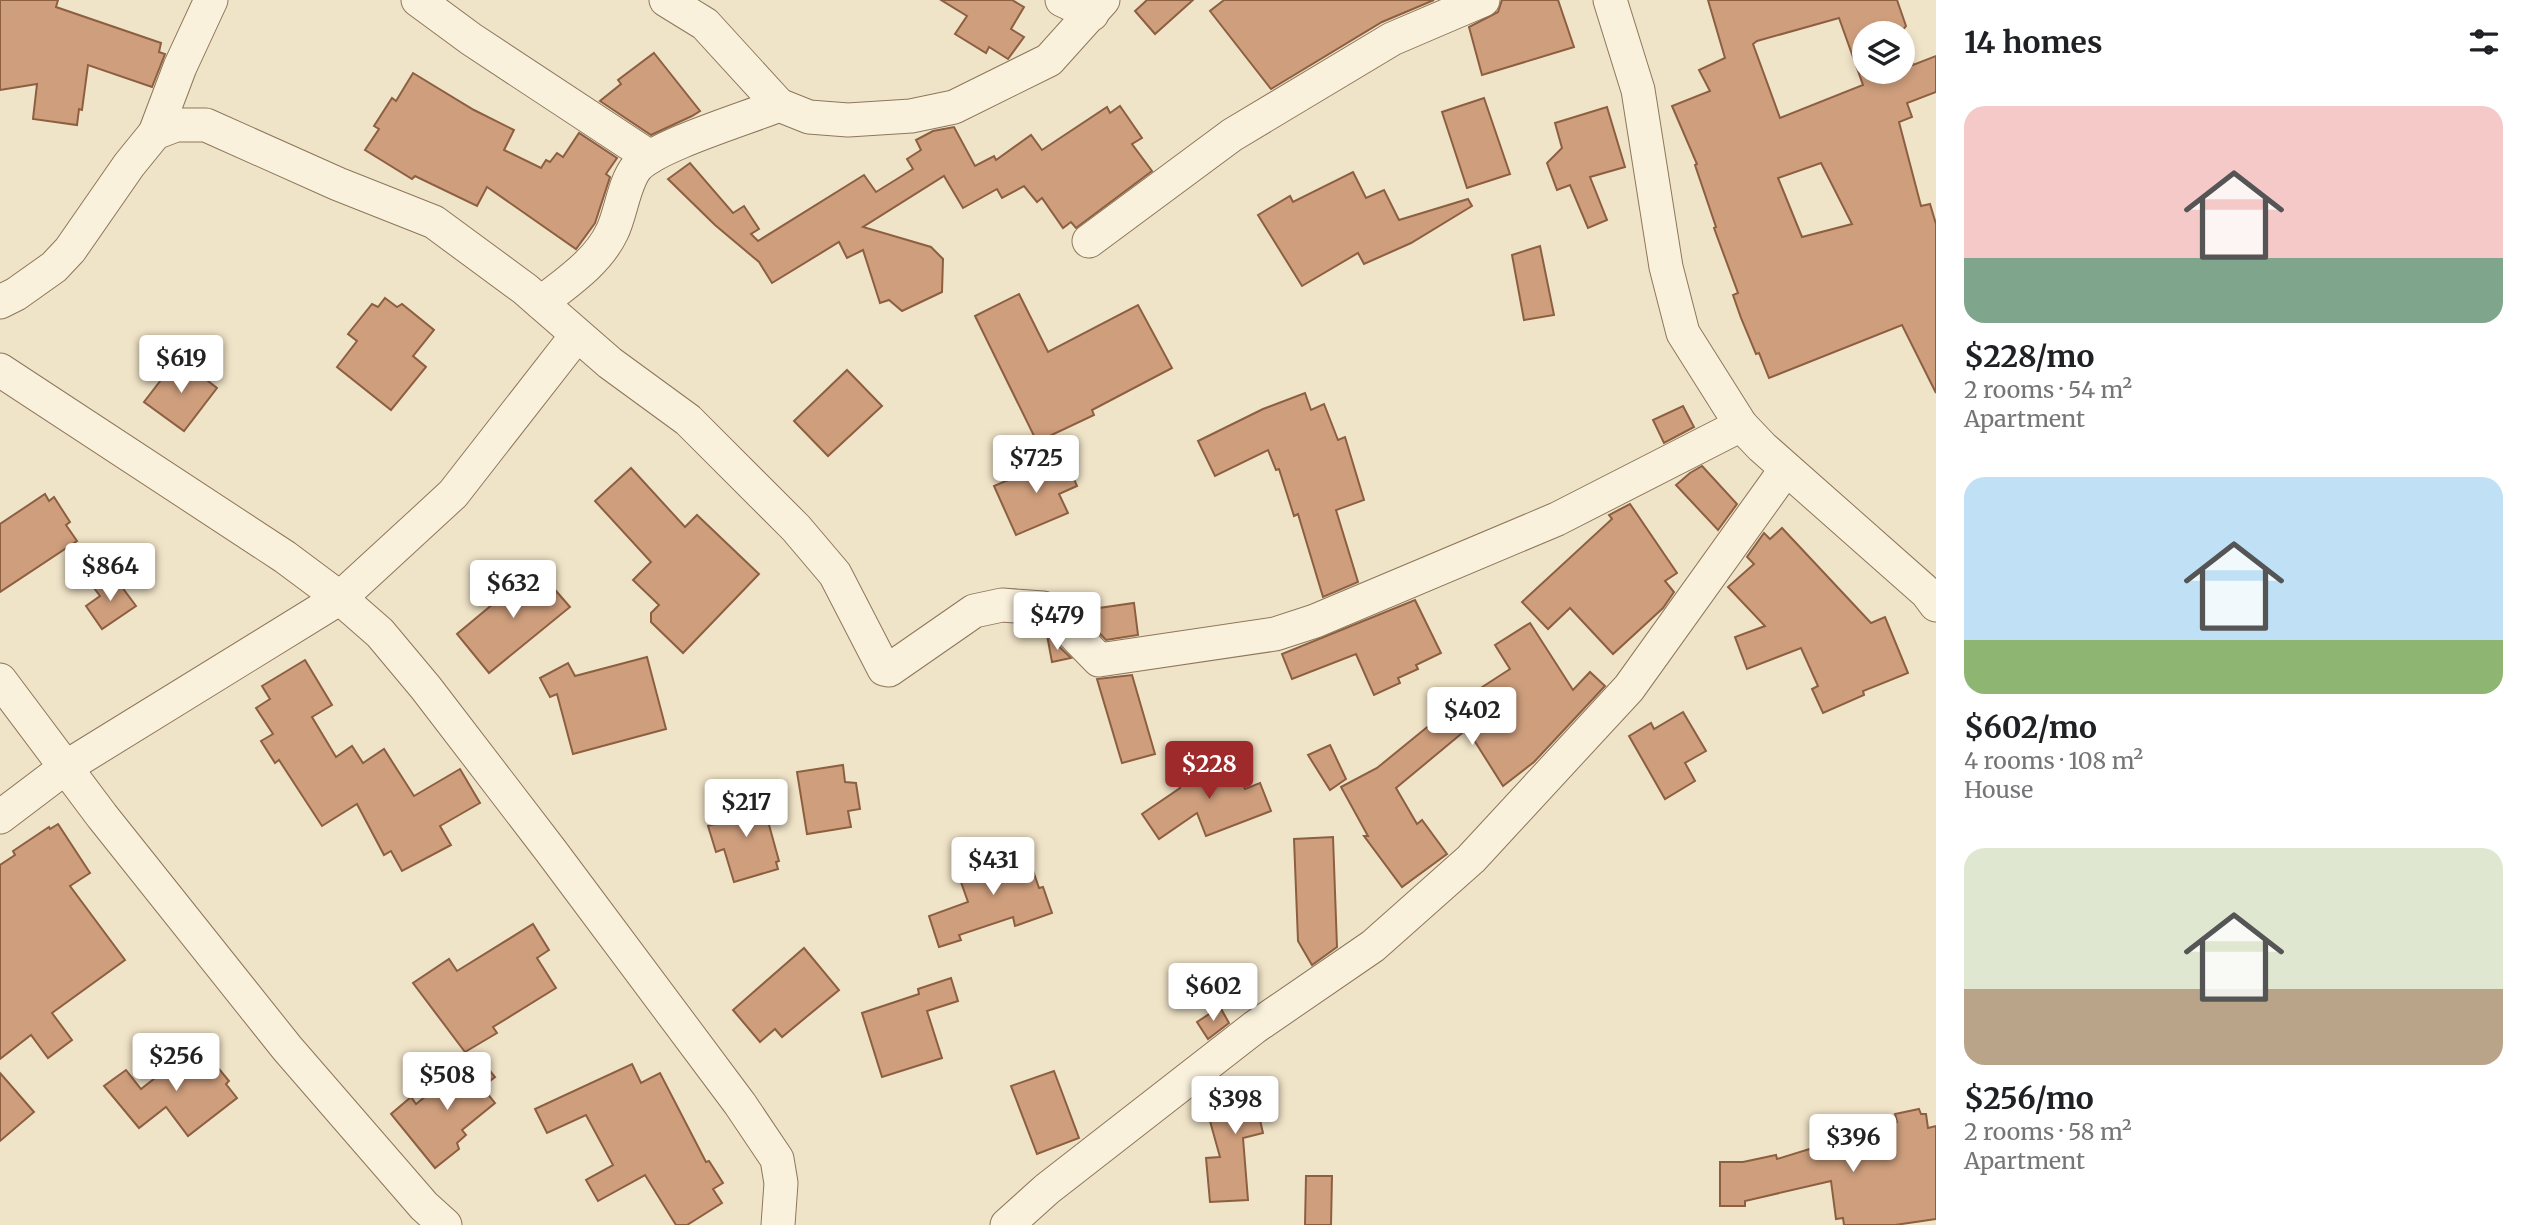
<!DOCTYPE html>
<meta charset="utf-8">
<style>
body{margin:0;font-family:Merriweather,serif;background:#f6f6f6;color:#202124;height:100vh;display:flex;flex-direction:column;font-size:26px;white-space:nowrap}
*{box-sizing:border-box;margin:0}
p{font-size:23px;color:#757577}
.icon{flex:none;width:38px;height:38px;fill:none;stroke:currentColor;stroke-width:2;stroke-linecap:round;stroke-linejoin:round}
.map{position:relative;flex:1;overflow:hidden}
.sheet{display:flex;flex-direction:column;background:#fff;width:595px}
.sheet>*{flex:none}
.fabs{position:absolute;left:1852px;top:21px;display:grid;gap:14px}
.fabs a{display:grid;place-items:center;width:63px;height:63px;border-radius:50%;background:#fff;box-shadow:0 4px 10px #0003;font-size:35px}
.price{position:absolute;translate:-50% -60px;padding:0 16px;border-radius:7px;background:#fff;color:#222;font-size:23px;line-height:46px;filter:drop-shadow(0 2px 4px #0008)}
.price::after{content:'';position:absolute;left:50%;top:42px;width:21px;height:16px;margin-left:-10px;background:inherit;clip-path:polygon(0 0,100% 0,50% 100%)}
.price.current{background:#9e2a2b;color:#fff}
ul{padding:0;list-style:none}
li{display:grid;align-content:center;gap:14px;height:371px;padding:0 28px}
li span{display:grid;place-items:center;height:217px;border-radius:21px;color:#555}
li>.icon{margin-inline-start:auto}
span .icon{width:126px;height:126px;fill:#fffc;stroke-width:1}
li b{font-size:30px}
h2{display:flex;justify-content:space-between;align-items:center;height:84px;padding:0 28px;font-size:30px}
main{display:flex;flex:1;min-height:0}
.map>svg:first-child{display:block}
.building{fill:#cf9f7d;stroke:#8d5f41;stroke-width:2;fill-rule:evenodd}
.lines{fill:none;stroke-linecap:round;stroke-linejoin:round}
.minor-casing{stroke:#8d765c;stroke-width:35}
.minor{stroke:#faf1dc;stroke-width:33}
</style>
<main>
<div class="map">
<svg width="1936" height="1225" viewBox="0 0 1936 1225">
<rect width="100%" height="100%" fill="#f0e4c8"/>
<g class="building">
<path d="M 0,0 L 58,0 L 56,7 L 161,43 L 159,52 L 165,54 L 152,87 L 88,65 L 82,110 L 79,109 L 77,125 L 33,119 L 37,84 L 0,90 Z"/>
<path d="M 941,0 L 1012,0 L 1024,7 L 1011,29 L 1024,37 L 1008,59 L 989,47 L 986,53 L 955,34 L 967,16 Z"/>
<path d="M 1147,0 L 1193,0 L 1155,34 L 1135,11 Z"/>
<path d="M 1224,0 L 1434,0 L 1382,22 L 1271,89 L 1210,11 Z"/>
<path d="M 1502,0 L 1558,0 L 1574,47 L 1482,75 L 1469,27 L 1498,12 Z"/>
<path d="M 1708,0 L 1897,0 L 1906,26 L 1902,31 L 1913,65 L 1936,56 L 1936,92 L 1907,103 L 1912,117 L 1899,122 L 1921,206 L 1930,204 L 1936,224 L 1936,393 L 1902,325 L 1769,378 L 1759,353 L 1756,354 L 1741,318 L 1733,295 L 1738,293 L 1714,228 L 1716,227 L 1695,165 L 1697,164 L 1672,106 L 1710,91 L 1699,70 L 1725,58 ZM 1839,18 L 1863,85 L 1780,118 L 1753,44 L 1757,41 ZM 1864,33 L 1902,33 L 1902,72 L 1864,72 ZM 1821,163 L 1852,224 L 1802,237 L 1778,178 Z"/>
<path d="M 654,53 L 700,111 L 692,116 L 651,135 L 600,101 L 621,84 L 618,80 Z"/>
<path d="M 413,73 L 474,110 L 514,130 L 504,150 L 541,168 L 546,160 L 550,162 L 557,153 L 563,157 L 579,133 L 617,158 L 606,174 L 610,177 L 595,223 L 576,249 L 487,187 L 477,206 L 415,176 L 412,179 L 365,150 L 379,129 L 374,126 L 392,98 L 396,101 Z"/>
<path d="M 1484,98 L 1510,174 L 1467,188 L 1442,112 Z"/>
<path d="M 1120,106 L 1142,138 L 1132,144 L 1152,171 L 1076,228 L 1071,222 L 1063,228 L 1042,198 L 1037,202 L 1024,186 L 1002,198 L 997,189 L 963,208 L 944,176 L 863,227 L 931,247 L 943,259 L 942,292 L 902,311 L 889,300 L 880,303 L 863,250 L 847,258 L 839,242 L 772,283 L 759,262 L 715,225 L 668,179 L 690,163 L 733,213 L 744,206 L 759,229 L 751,234 L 758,241 L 864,175 L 876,192 L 913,169 L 907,159 L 921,150 L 916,140 L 933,131 L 954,127 L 975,166 L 994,156 L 996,160 L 1031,135 L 1042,150 L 1107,107 L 1110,113 Z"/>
<path d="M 1607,107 L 1625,167 L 1590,177 L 1607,220 L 1588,228 L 1570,185 L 1557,190 L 1547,163 L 1562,148 L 1555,123 Z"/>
<path d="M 1353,172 L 1366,198 L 1384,190 L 1399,220 L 1468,199 L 1472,206 L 1411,243 L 1364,264 L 1358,253 L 1302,286 L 1258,215 L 1290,196 L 1293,202 Z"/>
<path d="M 1540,246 L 1554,315 L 1524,320 L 1512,255 Z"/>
<path d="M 1019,294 L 1048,352 L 1138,305 L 1172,368 L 1092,410 L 1094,415 L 1037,442 L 975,316 Z"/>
<path d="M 385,298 L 397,307 L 402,304 L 434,330 L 413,356 L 426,367 L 391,410 L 337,367 L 357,341 L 348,334 L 372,304 L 378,307 Z"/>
<path d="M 178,358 L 217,388 L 184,431 L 144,402 Z"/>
<path d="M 847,370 L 882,406 L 828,456 L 794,421 Z"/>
<path d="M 1305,393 L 1311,410 L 1324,404 L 1338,440 L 1345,437 L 1364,500 L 1336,510 L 1358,582 L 1323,597 L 1298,514 L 1294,516 L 1279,469 L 1276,470 L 1268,450 L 1215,476 L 1198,441 L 1263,409 Z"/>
<path d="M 1683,406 L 1694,427 L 1664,443 L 1653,420 Z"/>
<path d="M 1064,456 L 1077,486 L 1059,494 L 1068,513 L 1016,535 L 994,486 Z"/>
<path d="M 1702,466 L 1737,504 L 1718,530 L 1676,485 L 1690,473 Z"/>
<path d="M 631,468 L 685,527 L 697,515 L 759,574 L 683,653 L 651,622 L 651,613 L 659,605 L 633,580 L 651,562 L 595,501 Z"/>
<path d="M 45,494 L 49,501 L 54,497 L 70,522 L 66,525 L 77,541 L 0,592 L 0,524 Z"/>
<path d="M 1630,504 L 1677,573 L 1665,581 L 1674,592 L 1663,608 L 1613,654 L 1570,608 L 1548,629 L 1522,602 L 1612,519 L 1609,515 Z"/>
<path d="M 1782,528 L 1871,623 L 1885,617 L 1908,673 L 1863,691 L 1864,695 L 1823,713 L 1812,689 L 1818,686 L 1801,648 L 1747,669 L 1735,637 L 1765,626 L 1728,587 L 1754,564 L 1747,557 L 1764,533 L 1770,539 Z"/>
<path d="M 536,568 L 570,607 L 489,673 L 457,634 Z"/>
<path d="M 113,575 L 136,606 L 102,629 L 86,606 L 100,596 L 94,588 Z"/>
<path d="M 1415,600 L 1441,653 L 1416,665 L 1418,669 L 1398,678 L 1400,683 L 1374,695 L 1356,654 L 1292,679 L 1282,654 Z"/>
<path d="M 1134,603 L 1138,635 L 1106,640 L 1078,611 Z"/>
<path d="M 1530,623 L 1573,690 L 1590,672 L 1605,686 L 1534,762 L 1503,786 L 1467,729 L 1396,788 L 1417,824 L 1422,820 L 1447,854 L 1402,887 L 1364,836 L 1368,836 L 1341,787 L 1377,768 L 1453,706 L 1510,669 L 1495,645 Z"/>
<path d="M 1047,635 L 1048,636 L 1071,658 L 1052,662 Z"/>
<path d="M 647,657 L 666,729 L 573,754 L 557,694 L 550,697 L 540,678 L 568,663 L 575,676 Z"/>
<path d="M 305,660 L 332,705 L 312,717 L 336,757 L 352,746 L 363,763 L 384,749 L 414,796 L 460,769 L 480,803 L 440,826 L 451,845 L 402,871 L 391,851 L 384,855 L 357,804 L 322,826 L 279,760 L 275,763 L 261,741 L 273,734 L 256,708 L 270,699 L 262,686 Z"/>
<path d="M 1132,675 L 1155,754 L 1122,763 L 1097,679 Z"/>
<path d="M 1683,712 L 1706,751 L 1685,763 L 1695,781 L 1665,799 L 1629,736 L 1651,723 L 1654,729 Z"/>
<path d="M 1330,745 L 1346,779 L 1330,790 L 1308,755 Z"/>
<path d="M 1233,758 L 1245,789 L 1260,783 L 1271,811 L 1206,836 L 1197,813 L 1159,839 L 1142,814 L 1180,788 L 1177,779 Z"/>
<path d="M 843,765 L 845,782 L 856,783 L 860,809 L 848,811 L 851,827 L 807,834 L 797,772 Z"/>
<path d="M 761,796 L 779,861 L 776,862 L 778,869 L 734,882 L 724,849 L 716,852 L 708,826 L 725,821 L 720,808 Z"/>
<path d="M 58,824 L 90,873 L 70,886 L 125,960 L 52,1013 L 72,1040 L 48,1058 L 31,1035 L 0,1059 L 0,865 L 15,855 L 13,851 L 49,827 L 50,829 Z"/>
<path d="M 1333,837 L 1337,947 L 1312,965 L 1298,941 L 1294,839 Z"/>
<path d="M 1026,850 L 1039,888 L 1043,887 L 1052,913 L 1015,926 L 1013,917 L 959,935 L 961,940 L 939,947 L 929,916 L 968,902 L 955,865 L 978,857 L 981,865 Z"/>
<path d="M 533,924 L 549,950 L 537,958 L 556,988 L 493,1027 L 497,1033 L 465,1052 L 413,983 L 449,959 L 457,971 Z"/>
<path d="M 804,948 L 839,990 L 782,1037 L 775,1029 L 760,1042 L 733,1010 Z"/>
<path d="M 951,978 L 958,1001 L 927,1011 L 942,1058 L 882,1077 L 862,1013 L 919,994 L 918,989 Z"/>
<path d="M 1220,1007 L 1229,1023 L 1208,1039 L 1197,1022 Z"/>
<path d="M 196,1046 L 212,1066 L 215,1064 L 229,1081 L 226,1084 L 237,1098 L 188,1136 L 166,1107 L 139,1128 L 104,1086 L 126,1070 L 141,1089 Z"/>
<path d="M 477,1055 L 495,1077 L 482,1087 L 495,1103 L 462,1130 L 466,1135 L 457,1143 L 459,1149 L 435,1168 L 391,1114 L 411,1097 L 416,1104 Z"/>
<path d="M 632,1064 L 641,1083 L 660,1073 L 706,1162 L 709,1161 L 723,1183 L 713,1189 L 722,1203 L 687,1225 L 676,1225 L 645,1175 L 598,1201 L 586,1180 L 613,1165 L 586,1115 L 547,1133 L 535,1109 Z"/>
<path d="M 1054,1071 L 1079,1138 L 1037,1154 L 1011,1086 Z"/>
<path d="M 0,1073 L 34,1112 L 0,1141 Z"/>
<path d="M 1265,1079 L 1275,1116 L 1260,1120 L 1263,1133 L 1243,1138 L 1248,1200 L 1210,1202 L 1206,1158 L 1220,1157 L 1203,1096 Z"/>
<path d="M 1919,1109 L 1921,1114 L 1926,1114 L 1928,1128 L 1936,1126 L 1936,1219 L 1895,1225 L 1844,1225 L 1843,1218 L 1836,1219 L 1831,1181 L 1745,1201 L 1745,1206 L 1720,1206 L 1720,1162 L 1743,1162 L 1776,1155 L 1777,1159 L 1897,1122 L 1895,1114 Z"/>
<path d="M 1306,1176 L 1332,1176 L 1331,1225 L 1305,1225 Z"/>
</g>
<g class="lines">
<defs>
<g id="minor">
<path d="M 418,0 L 471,39 L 650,157"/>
<path d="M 666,0 L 705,24 L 779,105 L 809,117 L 848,120 L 911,116 L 954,107 L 1049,60 L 1103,0"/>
<path d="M 1062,0 L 1092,14"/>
<path d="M 1610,0 L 1638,90 L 1666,267 L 1683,333 L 1741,425 L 1762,447 L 1927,593 L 1936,605"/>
<path d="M 155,133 L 180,67 L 211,0"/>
<path d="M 1089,241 L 1232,135 L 1392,39 L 1483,0"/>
<path d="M 0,302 L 16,294 L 54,267 L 70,250 L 129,165 L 155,133 L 176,125 L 206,125 L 338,184 L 434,222 L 525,289 L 610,363 L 688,420 L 796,528 L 835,574 L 884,669 L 889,670 L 974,611 L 1002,605 L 1043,608 L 1061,621 L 1099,660 L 1275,634 L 1315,621 L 1557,519 L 1741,425"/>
<path d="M 541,303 C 567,282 597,263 612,232 C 621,214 624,182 637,167 C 657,145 748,118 779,105"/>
<path d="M 0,370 L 285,557 L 340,598 L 380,633 L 426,688 L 551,851 L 740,1104 L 777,1159 L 781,1183 L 778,1225"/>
<path d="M 0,680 L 102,816 L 287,1048 L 424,1206 L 445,1225"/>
<path d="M 0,817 L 66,767 L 340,598 L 453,494 L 577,335"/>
<path d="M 1007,1225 L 1047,1189 L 1255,1027 L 1373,946 L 1471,859 L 1629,688 L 1786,469"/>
</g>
</defs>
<use href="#minor" class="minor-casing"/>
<use href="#minor" class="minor"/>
</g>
</svg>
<div class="fabs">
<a><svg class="icon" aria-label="layers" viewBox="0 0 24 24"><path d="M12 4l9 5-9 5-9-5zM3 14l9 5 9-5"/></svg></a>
</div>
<b class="price" style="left:181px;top:395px">$619</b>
<b class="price" style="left:1036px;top:495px">$725</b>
<b class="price" style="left:110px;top:603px">$864</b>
<b class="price" style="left:513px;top:620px">$632</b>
<b class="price" style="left:1057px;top:652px">$479</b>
<b class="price" style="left:1472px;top:747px">$402</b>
<b class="price current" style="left:1209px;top:801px">$228</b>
<b class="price" style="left:746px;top:839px">$217</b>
<b class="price" style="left:993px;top:897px">$431</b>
<b class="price" style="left:1213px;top:1023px">$602</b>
<b class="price" style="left:176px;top:1093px">$256</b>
<b class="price" style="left:447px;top:1112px">$508</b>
<b class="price" style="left:1235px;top:1136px">$398</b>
<b class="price" style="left:1853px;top:1174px">$396</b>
</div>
<section class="sheet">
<h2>14 homes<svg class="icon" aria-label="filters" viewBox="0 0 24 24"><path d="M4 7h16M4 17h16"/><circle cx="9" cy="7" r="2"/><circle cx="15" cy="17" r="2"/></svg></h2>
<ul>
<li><span style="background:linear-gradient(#f6c9c9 70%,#7fa58c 0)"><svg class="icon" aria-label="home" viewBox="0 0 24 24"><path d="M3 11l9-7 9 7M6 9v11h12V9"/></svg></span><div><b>$228/mo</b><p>2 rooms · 54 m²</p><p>Apartment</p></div></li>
<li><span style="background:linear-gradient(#bfe0f5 75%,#8fb573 0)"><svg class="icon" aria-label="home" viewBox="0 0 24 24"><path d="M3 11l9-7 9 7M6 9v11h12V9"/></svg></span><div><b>$602/mo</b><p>4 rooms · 108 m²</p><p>House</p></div></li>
<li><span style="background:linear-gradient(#dfe7d0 65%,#b9a48a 0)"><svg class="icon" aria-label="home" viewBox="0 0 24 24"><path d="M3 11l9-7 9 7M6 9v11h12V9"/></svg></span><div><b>$256/mo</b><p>2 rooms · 58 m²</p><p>Apartment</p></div></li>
</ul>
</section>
</main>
